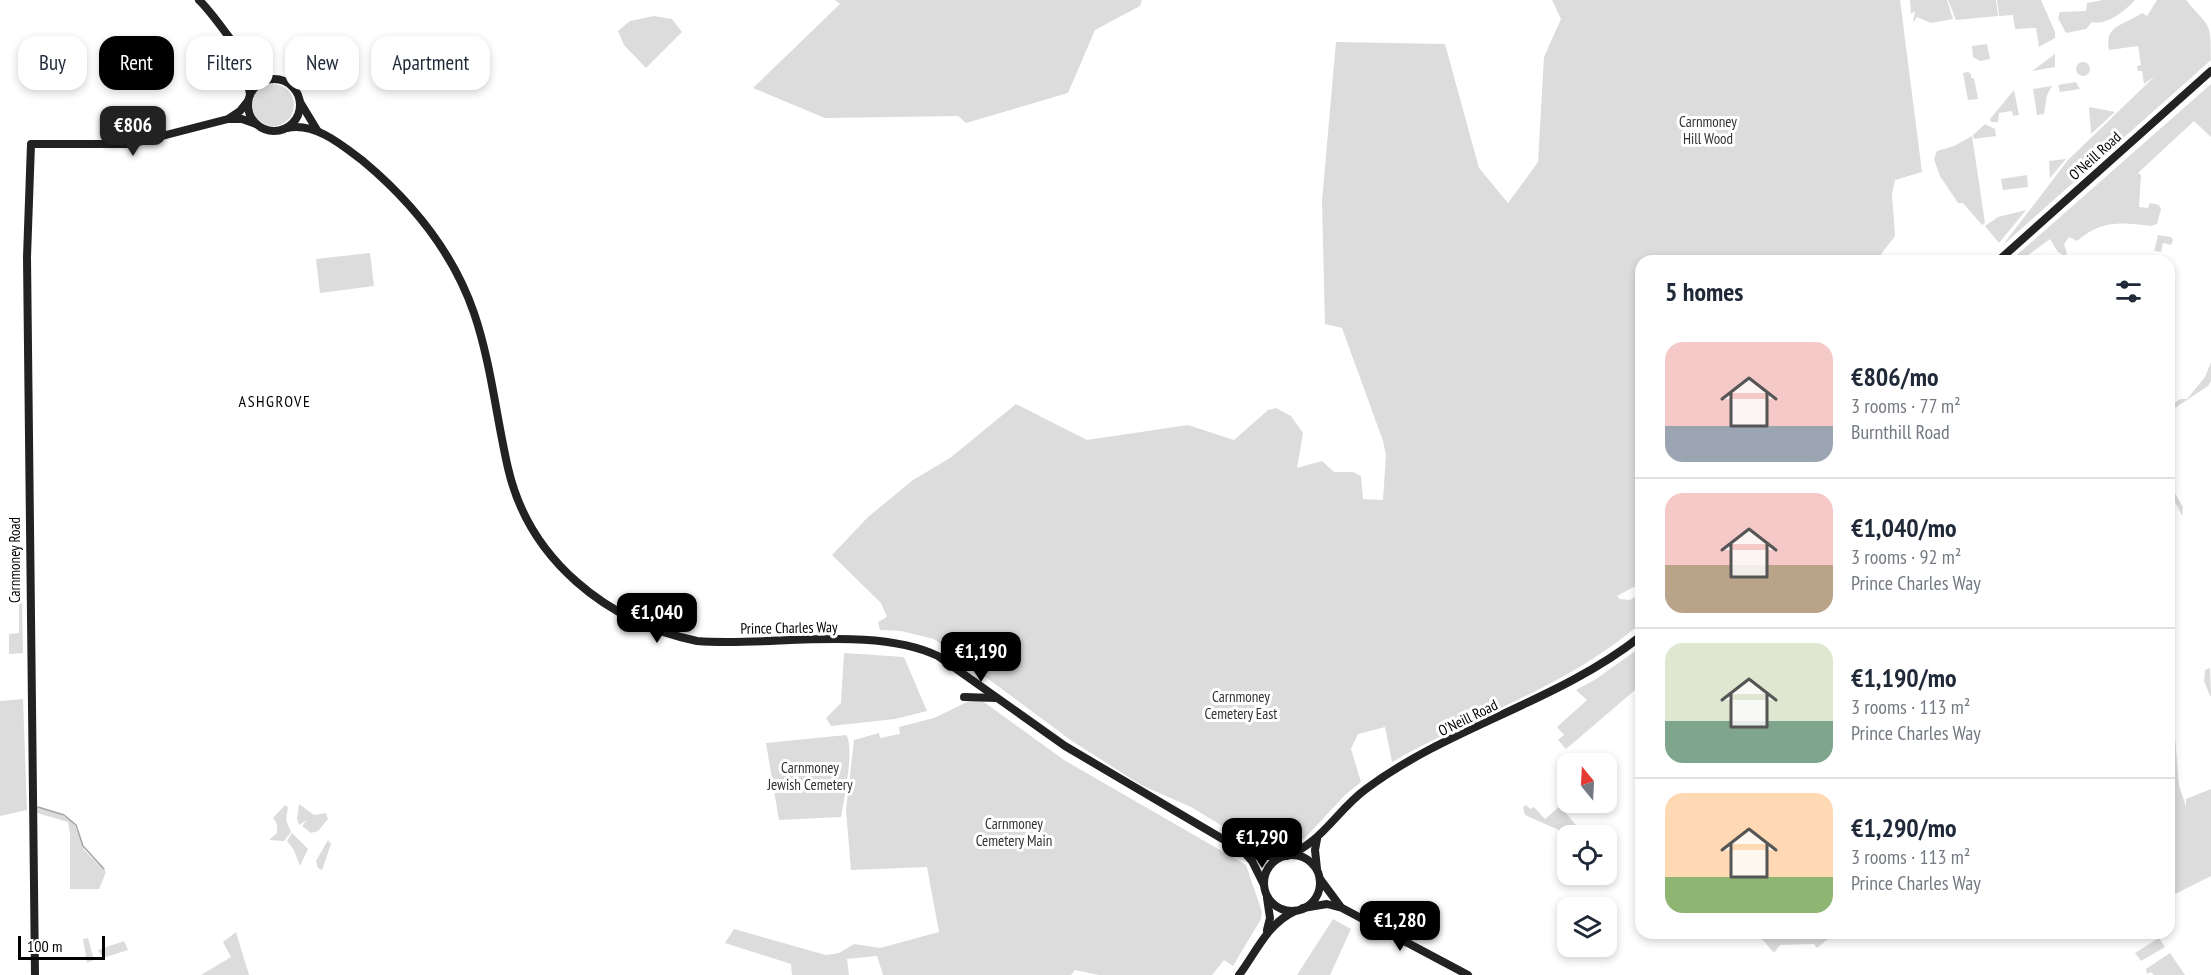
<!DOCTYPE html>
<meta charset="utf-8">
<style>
body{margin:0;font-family:"PT Sans Narrow",sans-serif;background:#f6f6f7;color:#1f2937;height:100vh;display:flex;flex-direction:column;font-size:22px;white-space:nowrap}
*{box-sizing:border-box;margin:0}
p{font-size:20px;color:#747a83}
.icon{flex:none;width:33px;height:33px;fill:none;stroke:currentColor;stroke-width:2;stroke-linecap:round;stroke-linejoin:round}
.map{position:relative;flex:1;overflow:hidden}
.panel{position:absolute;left:1635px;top:255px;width:540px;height:684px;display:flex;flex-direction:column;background:#fff;border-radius:18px;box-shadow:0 3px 9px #0003}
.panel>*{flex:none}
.banner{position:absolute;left:18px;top:36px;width:570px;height:54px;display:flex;gap:12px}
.needle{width:39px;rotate:342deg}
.buttons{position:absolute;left:1557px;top:753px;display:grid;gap:12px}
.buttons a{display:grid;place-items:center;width:60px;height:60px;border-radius:12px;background:#fff;box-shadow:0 3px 9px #0003;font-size:30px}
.scale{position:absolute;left:18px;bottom:15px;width:87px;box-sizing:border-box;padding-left:6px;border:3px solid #000;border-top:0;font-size:16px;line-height:21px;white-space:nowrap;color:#000;-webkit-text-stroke:4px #fff;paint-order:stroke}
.price{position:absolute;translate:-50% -51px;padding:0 14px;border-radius:12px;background:#000;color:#fff;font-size:20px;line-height:39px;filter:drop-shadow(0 2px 3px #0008)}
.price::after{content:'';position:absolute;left:50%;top:36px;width:18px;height:14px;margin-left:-9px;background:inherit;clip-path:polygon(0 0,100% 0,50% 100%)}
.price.selected{background:#222;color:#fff}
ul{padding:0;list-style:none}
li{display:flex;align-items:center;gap:18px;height:150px;padding:0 30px}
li+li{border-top:2px solid #e0e1e3}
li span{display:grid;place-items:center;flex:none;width:168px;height:120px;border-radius:18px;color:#555}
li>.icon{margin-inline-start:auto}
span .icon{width:72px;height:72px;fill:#fffc;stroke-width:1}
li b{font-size:26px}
h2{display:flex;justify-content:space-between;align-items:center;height:72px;padding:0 30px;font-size:26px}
.tag{padding:0 21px;border-radius:18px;background:#fff;box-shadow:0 3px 9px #0003;font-size:21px;line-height:54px}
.tag.selected{background:#000;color:#fff}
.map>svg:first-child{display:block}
.green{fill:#dcdcdc}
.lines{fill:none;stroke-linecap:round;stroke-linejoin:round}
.stream{stroke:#a3a3a3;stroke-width:1.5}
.secondary{stroke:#222;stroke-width:8}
.labels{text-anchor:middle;stroke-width:6;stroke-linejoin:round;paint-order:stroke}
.park-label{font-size:15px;fill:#333;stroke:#fff}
.street-label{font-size:15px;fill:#000;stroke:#fff}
.neighbourhood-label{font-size:16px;letter-spacing:1.5px;fill:#000;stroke:#fff}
</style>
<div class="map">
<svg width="2211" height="975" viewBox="0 0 2211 975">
<rect width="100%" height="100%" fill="#fff"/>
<g class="green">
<path d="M 835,0 L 1142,0 L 1140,6 L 1095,30 L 1068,93 L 966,123 L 958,116 L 825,118 L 753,88 L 840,4 Z"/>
<path d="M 1552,0 L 1900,0 L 1922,172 L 1895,180 L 1892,195 L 1895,236 L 1876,261 L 1641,261 L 1641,583 L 1617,596 L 1620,599 L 1630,600 L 1641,593 L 1641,623 C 1569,686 1473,716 1392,762 L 1385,727 L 1358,734 L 1351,749 L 1361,782 L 1345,795 L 1304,839 L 1265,851 L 1266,847 L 1257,847 L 1191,807 L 1141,785 L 1072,741 L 934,639 L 901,631 L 880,630 L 878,622 L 887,617 L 881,603 L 832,555 L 868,517 L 913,480 L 950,458 L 1016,404 L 1087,440 L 1188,425 L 1234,440 L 1268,410 L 1276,408 L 1291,416 L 1303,433 L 1297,468 L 1322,461 L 1334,472 L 1353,472 L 1361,476 L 1363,499 L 1383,500 L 1386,455 L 1383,441 L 1342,328 L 1325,324 L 1322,201 L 1336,42 L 1445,44 L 1479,168 L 1508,203 L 1538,162 L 1544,57 L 1561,19 Z"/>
<path d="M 1910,0 L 1947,0 L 1953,19 L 1931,23 L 1917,17 L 1913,23 L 1915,11 L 1911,14 Z"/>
<path d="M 1948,0 L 1996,0 L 1998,16 L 1956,20 Z"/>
<path d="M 1997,0 L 2041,0 L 2055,32 L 2055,38 L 2039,47 L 2036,28 L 2015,29 L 2013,15 L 1999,16 Z"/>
<path d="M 2103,0 L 2135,0 C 2126,10 2107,26 2092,22 L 2086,29 L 2066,33 L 2058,18 L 2060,12 L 2086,11 L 2087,3 Z"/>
<path d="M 2157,0 L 2186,0 C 2210,29 2211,20 2211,60 L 2002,246 L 2068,160 L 2156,75 L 2144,84 L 2142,71 L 2138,71 L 2137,66 L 2141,65 L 2138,46 L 2109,50 C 2104,25 2123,26 2142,13 L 2147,16 Z"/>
<path d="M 654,16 L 672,19 L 682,32 L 646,68 L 624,45 L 618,31 L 630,21 Z"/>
<path d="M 1987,44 L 1990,59 L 1980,61 L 1973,57 L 1972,46 Z"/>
<path d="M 2055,54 L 2055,67 L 2032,71 Z"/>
<circle cx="2083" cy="69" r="7"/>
<path d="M 1968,72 L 1971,74 L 1971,78 L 1974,78 L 1978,99 L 1968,100 L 1963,73 Z"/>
<path d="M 2076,82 L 2080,89 L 2060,92 L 2058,85 Z"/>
<path d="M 2211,84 L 2211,137 L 2194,121 L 2138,173 L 2141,175 L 2139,207 L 2148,208 L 2150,203 L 2159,205 L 2161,209 L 2157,224 L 2151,226 C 2121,222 2101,220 2077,241 L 2069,237 L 2064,244 L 2067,253 L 2065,256 L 2058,252 L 2050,239 L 2020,261 L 2010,261 Z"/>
<circle cx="273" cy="105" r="21"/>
<path d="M 2052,86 L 2047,95 L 2044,114 L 2037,115 L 2033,89 Z"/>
<path d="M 2014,90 L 2019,115 L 2013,116 L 2012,111 L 1999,113 L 1998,122 L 1991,122 L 1990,119 Z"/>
<path d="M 2089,107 L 2115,112 L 2092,133 L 2091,133 Z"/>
<path d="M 1985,124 L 1995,129 L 1996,136 L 1974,139 L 1973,135 Z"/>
<path d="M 1972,136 L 1985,223 L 1982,225 L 1963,203 L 1958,203 L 1940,176 L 1934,159 L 1937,151 L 1954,146 Z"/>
<path d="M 2066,159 L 2050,178 L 2049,161 Z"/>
<path d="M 2027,175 L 2028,187 L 2003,190 L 2001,179 Z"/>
<path d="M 2026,210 L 1999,243 L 1985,226 L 1998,217 Z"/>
<path d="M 2158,235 L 2171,237 L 2173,240 L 2171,245 L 2163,243 L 2161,252 L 2154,251 Z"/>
<path d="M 370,253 L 374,286 L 320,293 L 316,259 Z"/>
<path d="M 2211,362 L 2211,381 L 2208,386 L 2169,412 L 2169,407 L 2180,399 L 2187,399 L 2205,377 Z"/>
<path d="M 2169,490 L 2173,490 L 2183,507 L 2182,516 L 2174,500 L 2169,502 Z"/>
<path d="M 22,596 L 23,653 L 9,654 L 9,634 L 19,633 L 19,601 L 8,601 L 7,597 Z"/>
<path d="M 1641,647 L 1641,685 L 1566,749 L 1558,740 L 1564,735 L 1557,727 L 1587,700 L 1576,690 L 1596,679 Z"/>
<path d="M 844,653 L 904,657 L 927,711 L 895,719 L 831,726 L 826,718 L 841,703 Z"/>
<path d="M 2210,668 L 2211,696 L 2210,696 L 2204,681 L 2205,670 Z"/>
<path d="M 23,699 L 27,810 L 0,816 L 0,701 Z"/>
<path d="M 981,700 L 1064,760 L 1246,865 L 1262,912 L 1261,919 L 1233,966 L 1224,960 L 1212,975 L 1099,975 L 1075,970 L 1071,975 L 883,975 L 877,956 L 847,959 L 849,975 L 792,975 L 791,964 L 725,943 L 734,929 L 826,955 L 839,953 L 854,944 L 880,948 L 939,932 L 927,867 L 851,870 L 846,810 L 854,740 L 879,733 L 880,738 L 900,734 L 899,727 L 934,718 L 967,702 Z"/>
<path d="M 2169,710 L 2173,712 L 2179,786 L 2186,806 L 2186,799 L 2211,789 L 2211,876 L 2169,897 Z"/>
<path d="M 846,735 C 855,746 844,801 841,817 L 779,820 L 766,743 Z"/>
<path d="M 299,804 L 314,815 L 326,813 L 328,819 L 318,831 L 311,833 L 302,826 L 307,820 L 299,825 L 297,819 Z"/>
<path d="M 285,805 L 288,807 L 286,820 L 291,832 L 284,841 L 269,840 L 277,833 L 277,824 L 273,818 Z"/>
<path d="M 1526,805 L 1530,809 L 1534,807 L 1545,819 L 1560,806 L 1584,835 L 1570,835 L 1525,815 L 1523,807 Z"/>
<path d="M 37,807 L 59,813 L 74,823 L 84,850 L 106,872 L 99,889 L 70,889 L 70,835 L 68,822 L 37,813 Z"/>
<path d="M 292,833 L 308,849 L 300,866 L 294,850 L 287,841 Z"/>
<path d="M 328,840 L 331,844 L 322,870 L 318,868 L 316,861 Z"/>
<path d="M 1333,919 L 1351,929 L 1330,975 L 1297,975 Z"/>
<path d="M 236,932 L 249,975 L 201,975 L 231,957 L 223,942 Z"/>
<path d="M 1770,933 L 1835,933 L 1817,948 L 1814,944 L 1780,945 L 1774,953 L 1762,939 Z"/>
<path d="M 88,938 L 94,960 L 87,963 L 83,939 Z"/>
<path d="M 2159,938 L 2165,947 L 2141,961 L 2135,953 Z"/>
<path d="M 124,941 L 128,950 L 103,958 L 98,950 Z"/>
<path d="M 2170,953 L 2185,975 L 2154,975 L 2151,972 L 2147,974 L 2146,969 Z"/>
</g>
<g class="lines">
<path class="stream" d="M 38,807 L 64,815 L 76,825 L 83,846 L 104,869"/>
<g class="secondary">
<path d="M 199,0 C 222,22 245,68 272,79"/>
<path d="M 242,57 L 250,94"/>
<circle cx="274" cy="105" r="26"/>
<path d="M 300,102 L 317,130"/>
<path d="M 230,119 L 242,119 L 256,124"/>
<path d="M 287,128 C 315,122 342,145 363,161 C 412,202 453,252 474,313 C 491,363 496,416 508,468 C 529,560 607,622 697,641 C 770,647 873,625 938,656 L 1065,746 L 1243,851 L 1258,856 L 1286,856"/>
<path d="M 1998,261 L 2211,71"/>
<path d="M 964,697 L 996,698"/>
<path d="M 1244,852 L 1252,861 L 1264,885"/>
<circle cx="1292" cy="883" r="28"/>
<path d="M 1286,856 C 1321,844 1337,810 1366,789 C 1450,726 1558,702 1641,636"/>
<path d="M 1317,869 L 1315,850 L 1317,839"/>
<path d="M 1320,879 L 1340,906"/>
<path d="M 1267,898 L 1270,918 L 1267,930"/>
<path d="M 1303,908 L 1327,904 L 1342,908 L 1468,975"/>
<path d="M 35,975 L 27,257 L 31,144 L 131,144 L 228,119 L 240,111 L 248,101"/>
<path d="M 1239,975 C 1257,951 1267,924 1295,911"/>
</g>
</g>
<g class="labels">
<g class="park-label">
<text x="1708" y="127">Carnmoney<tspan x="1708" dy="17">Hill Wood</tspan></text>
<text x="1241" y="702">Carnmoney<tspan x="1241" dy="17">Cemetery East</tspan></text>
<text x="810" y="773">Carnmoney<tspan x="810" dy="17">Jewish Cemetery</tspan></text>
<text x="1014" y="829">Carnmoney<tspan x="1014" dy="17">Cemetery Main</tspan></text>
</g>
<g class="street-label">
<text transform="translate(2095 156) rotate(-42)" y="5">O'Neill Road</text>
<text transform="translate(15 560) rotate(-90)" y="5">Carnmoney Road</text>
<text transform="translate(789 628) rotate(-1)" y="5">Prince Charles Way</text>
<text transform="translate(1468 718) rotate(-26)" y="5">O'Neill Road</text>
</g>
<g class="neighbourhood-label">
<text x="275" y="407">ASHGROVE</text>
</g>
</g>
</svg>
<div class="buttons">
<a><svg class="needle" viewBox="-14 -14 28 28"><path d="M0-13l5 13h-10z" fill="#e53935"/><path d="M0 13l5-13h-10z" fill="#747a83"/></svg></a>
<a><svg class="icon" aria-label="locate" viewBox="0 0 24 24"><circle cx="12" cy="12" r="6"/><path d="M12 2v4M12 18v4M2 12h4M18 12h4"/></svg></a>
<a><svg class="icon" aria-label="layers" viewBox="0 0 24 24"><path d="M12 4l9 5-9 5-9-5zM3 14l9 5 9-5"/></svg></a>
</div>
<div class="scale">100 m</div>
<b class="price selected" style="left:133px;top:157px">€806</b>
<b class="price" style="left:657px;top:644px">€1,040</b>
<b class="price" style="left:981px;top:683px">€1,190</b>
<b class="price" style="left:1262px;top:869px">€1,290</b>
<b class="price" style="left:1400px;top:952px">€1,280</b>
<div class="banner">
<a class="tag">Buy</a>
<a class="tag selected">Rent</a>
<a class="tag">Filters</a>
<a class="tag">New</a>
<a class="tag">Apartment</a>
</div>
<section class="panel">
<h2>5 homes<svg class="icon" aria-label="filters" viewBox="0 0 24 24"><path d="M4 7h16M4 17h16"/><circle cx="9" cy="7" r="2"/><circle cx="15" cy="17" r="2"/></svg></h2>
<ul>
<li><span style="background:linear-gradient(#f6c9c9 70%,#9aa5b1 0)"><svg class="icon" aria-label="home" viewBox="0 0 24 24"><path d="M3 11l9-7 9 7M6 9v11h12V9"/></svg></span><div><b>€806/mo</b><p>3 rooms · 77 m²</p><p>Burnthill Road</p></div></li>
<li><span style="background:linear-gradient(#f6c9c9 60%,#b9a48a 0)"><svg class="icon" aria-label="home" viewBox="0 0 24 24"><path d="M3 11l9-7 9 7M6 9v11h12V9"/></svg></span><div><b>€1,040/mo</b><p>3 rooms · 92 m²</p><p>Prince Charles Way</p></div></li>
<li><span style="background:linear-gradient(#dfe7d0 65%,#7fa58c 0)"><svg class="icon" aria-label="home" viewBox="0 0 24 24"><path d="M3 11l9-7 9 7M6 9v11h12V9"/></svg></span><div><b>€1,190/mo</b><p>3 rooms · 113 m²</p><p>Prince Charles Way</p></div></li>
<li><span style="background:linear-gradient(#ffd9b3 70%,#8fb573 0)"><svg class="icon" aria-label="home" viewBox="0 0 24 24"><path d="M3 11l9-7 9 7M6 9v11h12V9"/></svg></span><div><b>€1,290/mo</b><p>3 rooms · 113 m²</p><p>Prince Charles Way</p></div></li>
</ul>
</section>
</div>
